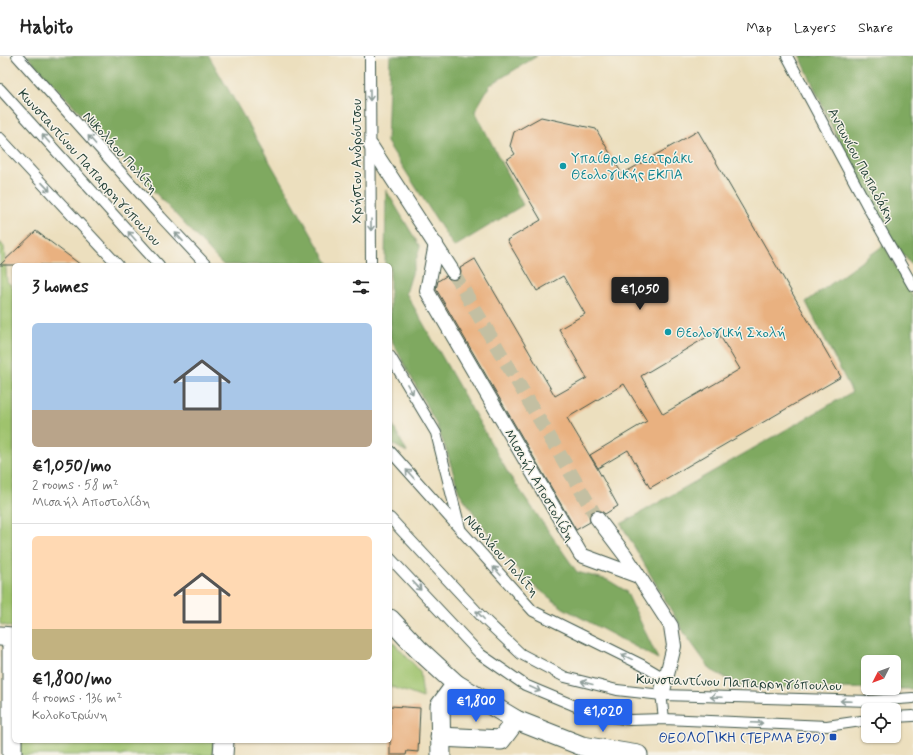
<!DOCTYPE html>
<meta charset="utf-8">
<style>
body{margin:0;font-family:Mynerve,sans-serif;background:#f2f2f2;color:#222;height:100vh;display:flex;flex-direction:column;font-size:15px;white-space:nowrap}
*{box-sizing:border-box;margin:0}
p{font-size:13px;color:#767676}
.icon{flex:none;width:22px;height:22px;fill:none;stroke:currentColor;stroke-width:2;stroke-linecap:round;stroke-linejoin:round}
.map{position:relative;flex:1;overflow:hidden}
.details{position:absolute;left:12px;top:207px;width:380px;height:480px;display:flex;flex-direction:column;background:#fff;border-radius:6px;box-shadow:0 1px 3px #0004}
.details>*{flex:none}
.needle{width:26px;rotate:228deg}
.fabs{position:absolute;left:861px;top:599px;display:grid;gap:8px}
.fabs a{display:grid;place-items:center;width:40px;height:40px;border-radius:6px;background:#fff;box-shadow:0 1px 3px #0004;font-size:20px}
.price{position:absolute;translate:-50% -34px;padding:0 9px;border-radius:4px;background:#2563eb;color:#fff;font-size:13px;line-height:26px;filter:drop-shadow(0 1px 2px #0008)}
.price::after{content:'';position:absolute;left:50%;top:24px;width:12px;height:9px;margin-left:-6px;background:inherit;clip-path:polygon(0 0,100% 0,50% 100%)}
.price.current{background:#222;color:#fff}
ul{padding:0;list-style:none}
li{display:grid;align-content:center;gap:8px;height:212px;padding:0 20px}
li+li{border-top:1px solid #e0e0e0}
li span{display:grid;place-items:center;height:124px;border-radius:6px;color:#555}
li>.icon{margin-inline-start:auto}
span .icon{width:72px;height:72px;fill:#fffc;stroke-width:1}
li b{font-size:17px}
h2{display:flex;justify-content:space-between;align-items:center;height:48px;padding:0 20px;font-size:17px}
header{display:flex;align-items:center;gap:24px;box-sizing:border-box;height:56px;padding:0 20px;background:#fff;border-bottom:1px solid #e0e0e0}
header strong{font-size:19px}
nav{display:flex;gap:22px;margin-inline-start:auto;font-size:14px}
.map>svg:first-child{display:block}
.green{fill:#9fc36d;stroke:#5f8050}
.forest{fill:#7fa960;stroke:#4f734a;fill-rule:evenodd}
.building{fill:#e9b180;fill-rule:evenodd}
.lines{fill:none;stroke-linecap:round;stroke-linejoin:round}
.pedestrian-tunnel{stroke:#c3bfa2;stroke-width:14;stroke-dasharray:14 7;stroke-linecap:butt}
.service-casing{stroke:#3e5549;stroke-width:12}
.pedestrian-casing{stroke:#3e5549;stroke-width:16}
.minor-casing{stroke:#3e5549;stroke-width:21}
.service{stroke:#fff;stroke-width:10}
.pedestrian{stroke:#fff;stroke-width:14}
.minor{stroke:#fff;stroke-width:19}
.oneway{stroke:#8f9e9a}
.culture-dot{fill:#0f9aa8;stroke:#f7f3e8;stroke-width:1.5}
.transit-dot{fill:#1a4fb4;stroke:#f7f3e8;stroke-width:1.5}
.labels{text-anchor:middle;stroke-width:3;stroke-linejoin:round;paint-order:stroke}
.street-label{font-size:14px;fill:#1f3d34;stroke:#f7f3e8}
.culture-label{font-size:14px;fill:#0d838f;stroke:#f7f3e8;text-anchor:start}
.transit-label{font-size:14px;fill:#164399;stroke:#f7f3e8;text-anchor:end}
</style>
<header>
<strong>Habito</strong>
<nav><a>Map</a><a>Layers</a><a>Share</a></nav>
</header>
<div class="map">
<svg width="913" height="699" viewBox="0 0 913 699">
<rect width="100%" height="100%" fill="#f7f3e8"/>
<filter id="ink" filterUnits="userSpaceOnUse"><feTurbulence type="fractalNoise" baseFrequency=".025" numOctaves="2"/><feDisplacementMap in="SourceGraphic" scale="8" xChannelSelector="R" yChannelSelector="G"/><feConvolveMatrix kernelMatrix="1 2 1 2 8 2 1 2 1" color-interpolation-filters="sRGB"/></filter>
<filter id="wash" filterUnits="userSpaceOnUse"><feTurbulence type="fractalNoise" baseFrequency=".012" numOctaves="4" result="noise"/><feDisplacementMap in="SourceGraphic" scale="16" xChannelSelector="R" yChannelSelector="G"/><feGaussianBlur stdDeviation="0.9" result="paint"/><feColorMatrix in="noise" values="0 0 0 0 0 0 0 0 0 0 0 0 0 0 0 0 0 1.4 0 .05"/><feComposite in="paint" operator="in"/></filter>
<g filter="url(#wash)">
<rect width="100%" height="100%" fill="#ecdfbe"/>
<g class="green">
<path d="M 0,186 L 4,191 L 7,225 L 14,233 L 14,572 L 0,568 Z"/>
<path d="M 390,583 L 420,615 L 423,642 L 390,630 Z"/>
<path d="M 20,685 L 214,685 L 213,699 L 18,699 Z"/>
</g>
<g class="forest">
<path d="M 27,0 L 209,0 L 329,209 L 223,209 Z"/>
<path d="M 390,0 L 537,0 L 490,29 L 475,55 L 523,149 L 454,191 L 387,86 Z"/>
<path d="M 800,0 L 913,0 L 913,211 L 870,155 Z"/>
<path d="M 386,134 L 420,191 L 406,237 L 508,417 L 577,516 L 608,524 L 626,535 L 658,603 L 563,552 L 528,525 L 498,491 L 459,436 L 447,396 L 437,370 L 390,281 L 390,209 L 385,209 Z"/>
<path d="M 884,189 L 913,241 L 913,633 L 743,631 L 711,614 L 685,578 L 621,468 L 852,336 L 806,246 ZM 868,606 L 894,606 L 894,632 L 868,632 Z"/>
<path d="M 390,364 L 407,396 L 390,387 Z"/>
</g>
<g id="blocks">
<g class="building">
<path d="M 541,61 L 596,73 L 622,118 L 698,75 L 841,321 L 650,432 L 628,394 L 598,412 L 590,399 L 647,365 L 624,328 L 567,362 L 597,412 L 618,450 L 605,458 L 600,454 L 592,455 L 589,459 L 590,466 L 576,474 L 436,233 L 438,225 L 446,220 L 450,224 L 458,223 L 461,216 L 460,212 L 475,203 L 555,340 L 587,322 L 559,273 L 585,258 L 563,220 L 537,235 L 507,184 L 541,164 L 506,104 L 515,98 L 510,90 L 514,76 ZM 717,275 L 740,313 L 663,358 L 641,320 Z"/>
<path d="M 36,175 L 81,209 L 0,209 Z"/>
<path d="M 390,650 L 420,652 L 418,696 L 407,695 L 406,699 L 390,699 Z"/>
</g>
</g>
</g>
<g filter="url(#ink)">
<use href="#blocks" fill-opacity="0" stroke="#3e5549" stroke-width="1"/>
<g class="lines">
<path class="pedestrian-tunnel" d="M 453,216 L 597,462"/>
<defs>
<g id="service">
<path d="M 17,0 L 161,161 L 206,209"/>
<path d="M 370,0 L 371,209"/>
<path d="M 787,0 L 870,155 L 913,230"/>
<path d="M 0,33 L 159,209"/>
<path d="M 0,82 L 118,209"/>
<path d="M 390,300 L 436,377 L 460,472"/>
<path d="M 390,395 L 533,555 L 642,609 L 659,619 L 664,663"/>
<path d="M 390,462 L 482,561 L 521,598 L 565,621 L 617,634 L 662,639 L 870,645 L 913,642"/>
<path d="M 390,502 L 480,598 L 525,629 L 573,649 L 601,659 L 630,664 L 664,663 L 827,670 L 868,664"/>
<path d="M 894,661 L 913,660"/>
</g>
<g id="pedestrian">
<path d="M 371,90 L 453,216"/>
<path d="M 436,188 L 427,235 L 581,499 L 638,520"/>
<path d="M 597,462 L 625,499 L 671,570 L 674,590 L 662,639"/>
</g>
<g id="minor">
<path d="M 390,563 L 418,593 L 456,628 L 516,664 L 582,690 L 638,699"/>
<path d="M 0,580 L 12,581 L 12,699"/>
<path d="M 440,681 L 501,684 L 516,664"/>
<path d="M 223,699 L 224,685"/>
<path d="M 441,699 L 440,650 L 456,628"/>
</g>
</defs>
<use href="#service" class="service-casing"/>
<use href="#pedestrian" class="pedestrian-casing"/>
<use href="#minor" class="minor-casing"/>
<use href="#service" class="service"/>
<use href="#pedestrian" class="pedestrian"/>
<use href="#minor" class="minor"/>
</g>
<defs><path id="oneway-shaft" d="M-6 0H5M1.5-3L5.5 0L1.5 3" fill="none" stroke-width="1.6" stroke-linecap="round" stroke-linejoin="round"/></defs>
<g class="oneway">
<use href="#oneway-shaft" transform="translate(370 39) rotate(90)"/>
<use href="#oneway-shaft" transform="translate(46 83) rotate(-132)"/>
<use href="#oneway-shaft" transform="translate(92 84) rotate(-132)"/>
<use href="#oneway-shaft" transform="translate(46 131) rotate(47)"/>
<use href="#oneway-shaft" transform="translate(371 169) rotate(90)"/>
<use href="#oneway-shaft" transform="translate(132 180) rotate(-132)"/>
<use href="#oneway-shaft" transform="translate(179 181) rotate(-133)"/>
<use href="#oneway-shaft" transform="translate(410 333) rotate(59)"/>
<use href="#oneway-shaft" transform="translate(410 418) rotate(-132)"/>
<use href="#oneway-shaft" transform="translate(497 515) rotate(-132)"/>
<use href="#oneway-shaft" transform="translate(417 530) rotate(47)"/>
<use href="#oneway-shaft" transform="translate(480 559) rotate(-134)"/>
<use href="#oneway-shaft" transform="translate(627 601) rotate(-154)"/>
<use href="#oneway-shaft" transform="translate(587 627) rotate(-166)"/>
<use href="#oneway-shaft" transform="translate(535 633) rotate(25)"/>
<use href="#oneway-shaft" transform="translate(716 641) rotate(-178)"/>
<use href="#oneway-shaft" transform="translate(846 645) rotate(-178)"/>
<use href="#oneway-shaft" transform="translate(757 667) rotate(2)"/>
</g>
</g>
<g class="culture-dot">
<circle cx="563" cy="110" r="4"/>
<circle cx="668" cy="276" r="4"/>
</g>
<rect class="transit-dot" x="829" y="677" width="8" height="8" rx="2"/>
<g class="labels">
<g class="street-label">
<text transform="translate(121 96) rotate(48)" y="5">Νικολάου Πολίτη</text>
<text transform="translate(356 105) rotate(-90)" y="5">Χρήστου Ανδρόυτσου</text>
<text transform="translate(862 109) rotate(62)" y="5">Αντωνίου Παπαδάκη</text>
<text transform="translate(90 111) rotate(48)" y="5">Κωνσταντίνου Παπαρρηγόπουλου</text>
<text transform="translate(540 429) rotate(60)" y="5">Μισαήλ Αποστολίδη</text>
<text transform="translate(502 499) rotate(48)" y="5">Νικολάου Πολίτη</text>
<text transform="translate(739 626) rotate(2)" y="5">Κωνσταντίνου Παπαρρηγόπουλου</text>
</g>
<g class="culture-label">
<text x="571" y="107">Υπαίθριο θεατράκι<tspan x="571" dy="16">Θεολογικής ΕΚΠΑ</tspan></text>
<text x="676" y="281">Θεολογική Σχολή</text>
</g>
<g class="transit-label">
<text x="825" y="686">ΘΕΟΛΟΓΙΚΗ (ΤΕΡΜΑ Ε90)</text>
</g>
</g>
</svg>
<div class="fabs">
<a><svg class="needle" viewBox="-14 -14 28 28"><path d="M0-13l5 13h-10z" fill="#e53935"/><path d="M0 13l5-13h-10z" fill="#767676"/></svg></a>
<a><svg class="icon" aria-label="locate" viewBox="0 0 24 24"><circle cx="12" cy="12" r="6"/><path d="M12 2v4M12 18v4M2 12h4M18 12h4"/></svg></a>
</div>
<b class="price current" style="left:640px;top:255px">€1,050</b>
<b class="price" style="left:476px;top:667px">€1,800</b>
<b class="price" style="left:603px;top:677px">€1,020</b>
<section class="details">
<h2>3 homes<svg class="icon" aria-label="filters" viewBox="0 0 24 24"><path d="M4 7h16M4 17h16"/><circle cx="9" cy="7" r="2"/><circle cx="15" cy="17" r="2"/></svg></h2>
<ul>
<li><span style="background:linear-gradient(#a9c7e8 70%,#b9a48a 0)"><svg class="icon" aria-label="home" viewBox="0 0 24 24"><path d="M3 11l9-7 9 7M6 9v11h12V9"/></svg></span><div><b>€1,050/mo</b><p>2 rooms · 58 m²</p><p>Μισαήλ Αποστολίδη</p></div></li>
<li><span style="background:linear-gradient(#ffd9b3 75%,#c2b280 0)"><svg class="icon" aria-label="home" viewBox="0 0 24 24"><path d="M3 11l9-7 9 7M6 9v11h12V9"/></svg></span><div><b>€1,800/mo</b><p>4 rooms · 136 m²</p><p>Κολοκοτρώνη</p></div></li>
</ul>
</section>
</div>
